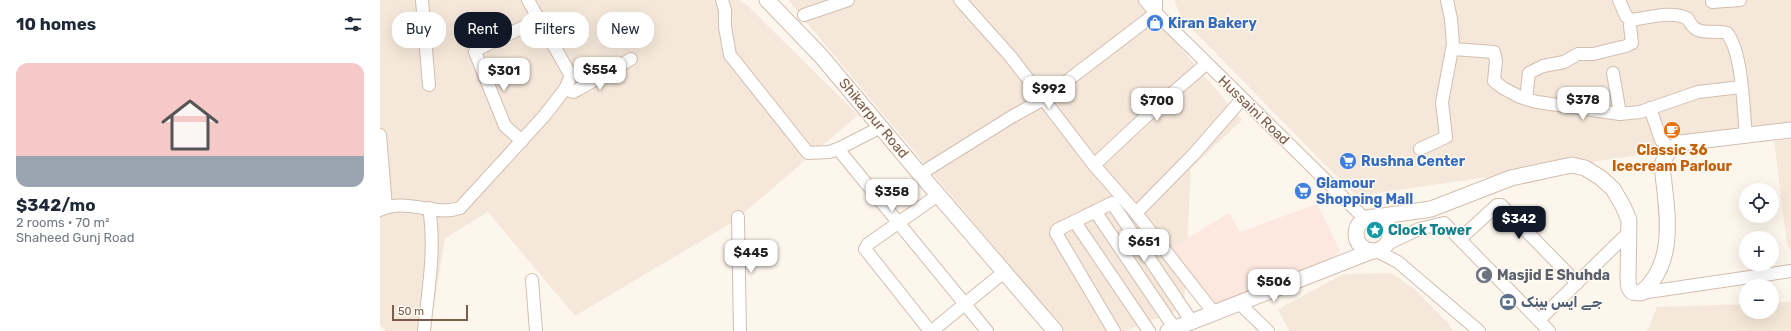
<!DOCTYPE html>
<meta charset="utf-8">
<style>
body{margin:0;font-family:Rubik,Vazirmatn,sans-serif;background:#f2f2f3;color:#1f2937;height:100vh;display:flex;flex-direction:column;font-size:15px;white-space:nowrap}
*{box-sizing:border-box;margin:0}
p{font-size:13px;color:#747a83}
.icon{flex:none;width:22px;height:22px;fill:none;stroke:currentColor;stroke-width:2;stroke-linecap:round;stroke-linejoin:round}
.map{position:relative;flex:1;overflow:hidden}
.sheet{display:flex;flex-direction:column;background:#fff;width:380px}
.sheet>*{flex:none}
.top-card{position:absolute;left:12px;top:12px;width:380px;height:36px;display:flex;gap:8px}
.buttons{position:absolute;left:1359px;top:183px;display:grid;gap:8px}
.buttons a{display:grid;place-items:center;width:40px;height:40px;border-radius:50%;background:#fff;box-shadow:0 4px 16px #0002;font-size:20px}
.scale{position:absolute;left:12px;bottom:10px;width:76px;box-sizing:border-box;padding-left:4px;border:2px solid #7a5c4d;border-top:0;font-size:11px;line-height:14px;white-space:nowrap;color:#7a5c4d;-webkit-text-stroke:3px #fffaf3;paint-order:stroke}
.price{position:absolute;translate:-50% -34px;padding:0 9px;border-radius:8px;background:#fff;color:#222;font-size:13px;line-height:26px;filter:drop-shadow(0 1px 2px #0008)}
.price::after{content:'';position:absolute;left:50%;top:24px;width:12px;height:9px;margin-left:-6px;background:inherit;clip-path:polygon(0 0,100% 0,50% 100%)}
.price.current{background:#111827;color:#fff}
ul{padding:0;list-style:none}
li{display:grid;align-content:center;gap:8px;height:212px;padding:0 16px}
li+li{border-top:1px solid #e0e1e3}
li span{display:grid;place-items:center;height:124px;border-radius:12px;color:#555}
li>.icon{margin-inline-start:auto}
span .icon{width:72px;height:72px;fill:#fffc;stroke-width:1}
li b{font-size:17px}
h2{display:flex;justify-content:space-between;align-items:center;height:48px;padding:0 16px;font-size:17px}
.pill{padding:0 14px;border-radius:16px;background:#fff;box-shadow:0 4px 16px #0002;font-size:14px;line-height:36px}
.pill.current{background:#111827;color:#fff}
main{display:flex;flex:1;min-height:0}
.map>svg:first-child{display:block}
.residential{fill:#f5e8da}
.commercial{fill:#fde8e0}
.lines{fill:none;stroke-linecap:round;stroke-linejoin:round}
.minor-casing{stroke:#d1beb0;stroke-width:14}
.tertiary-casing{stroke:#d1beb0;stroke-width:17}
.minor{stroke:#fff;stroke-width:12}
.tertiary{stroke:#fff;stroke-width:15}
.labels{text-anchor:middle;stroke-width:3;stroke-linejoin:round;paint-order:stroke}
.shop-label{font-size:14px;font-weight:bold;fill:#366cbe;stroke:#fffaf3;text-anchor:start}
.street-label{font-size:14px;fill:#7a5c4d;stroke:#fffaf3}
.food-label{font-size:14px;font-weight:bold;fill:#c56008;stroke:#fffaf3}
.culture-label{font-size:14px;font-weight:bold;fill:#0d838f;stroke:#fffaf3;text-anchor:start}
.worship-label{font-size:14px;font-weight:bold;fill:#5b616d;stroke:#fffaf3;text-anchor:start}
.service-label{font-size:14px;font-weight:bold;fill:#4e5e75;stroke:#fffaf3;text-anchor:start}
</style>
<main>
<section class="sheet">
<h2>10 homes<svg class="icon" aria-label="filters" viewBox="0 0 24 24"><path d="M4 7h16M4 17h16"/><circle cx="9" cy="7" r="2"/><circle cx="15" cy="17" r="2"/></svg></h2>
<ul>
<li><span style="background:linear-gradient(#f6c9c9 75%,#9aa5b1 0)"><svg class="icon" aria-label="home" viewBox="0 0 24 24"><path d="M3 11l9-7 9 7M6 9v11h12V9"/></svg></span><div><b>$342/mo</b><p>2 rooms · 70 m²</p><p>Shaheed Gunj Road</p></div></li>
</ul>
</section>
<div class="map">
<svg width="1411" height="331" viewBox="0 0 1411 331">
<rect width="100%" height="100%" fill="#fdf6ec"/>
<g class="residential">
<path d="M 0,0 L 359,0 L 369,7 L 478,115 L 353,222 L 195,316 L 108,212 L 65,238 L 50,331 L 5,331 L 0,324 Z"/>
<path d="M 408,0 L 760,0 L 862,120 L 811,168 L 804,308 L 745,331 L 684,331 Z"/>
<path d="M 794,0 L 1411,0 L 1411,133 L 976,196 L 801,18 Z"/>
<path d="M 1411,139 L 1411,250 L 1407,244 L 1394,141 Z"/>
<path d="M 1011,273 L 1033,288 L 1068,323 L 1072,331 L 909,331 L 898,309 L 964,274 Z"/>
<path d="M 1411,302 L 1411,331 L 1267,331 L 1277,307 L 1366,304 L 1366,312 L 1392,312 L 1392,303 Z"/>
</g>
<path class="commercial" d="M 937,204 L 960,251 L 940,268 L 830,309 L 788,250 L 849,213 L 860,232 Z"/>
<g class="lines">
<defs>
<g id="minor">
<path d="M 42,0 L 49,85"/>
<path d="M 342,0 L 345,10 L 345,27 L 350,55 L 428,153 L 449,152 L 458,149 L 501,127"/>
<path d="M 580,0 L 631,57 L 714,165 L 756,213 L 834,313"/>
<path d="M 765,0 L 776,13 L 985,219"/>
<path d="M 1239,0 L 1246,16 L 1251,20"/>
<path d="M 1332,2 L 1360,0"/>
<path d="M 424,15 L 468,0"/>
<path d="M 1073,49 L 1114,52 L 1116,61 L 1114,81 L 1123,88 L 1140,97 L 1157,102 L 1240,114 L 1260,112 L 1318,92 L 1361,87"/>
<path d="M 1233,73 L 1240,114"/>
<path d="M 185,89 L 193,92 L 199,89 L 251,59"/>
<path d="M 1146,99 L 1149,73 L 1163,66 L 1184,62 L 1198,54 L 1213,54 L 1246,46 L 1252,43 L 1250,26 L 1251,20 C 1268,18 1293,10 1308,19 C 1317,38 1330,29 1347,33 C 1363,54 1363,108 1366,135"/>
<path d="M 1270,108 L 1281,140 L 1290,148"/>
<path d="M 0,135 L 6,207"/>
<path d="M 142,141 L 125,126 L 95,52 L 98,49 L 160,19"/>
<path d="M 458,149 L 607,331"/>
<path d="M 1040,149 L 1066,137 L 1062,102 L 1073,44 L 1071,19 L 1067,0"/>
<path d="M 714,165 L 774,109 L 826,64"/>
<path d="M 540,174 L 633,116 L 662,100 L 776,13 L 776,0"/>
<path d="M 0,210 C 26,197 54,217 80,208 L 165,115 L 185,89 L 191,76 L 148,0"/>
<path d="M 715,211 L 795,329"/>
<path d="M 756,213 L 814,154 L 862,99"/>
<path d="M 358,217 L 360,331"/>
<path d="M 695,222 L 769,331"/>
<path d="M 1080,239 L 1117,205 L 1121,205 L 1197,283"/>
<path d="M 1007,244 L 1039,229 L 1064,223 L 1169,331"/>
<path d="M 997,251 L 1018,262 L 1099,331"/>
<path d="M 152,280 L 156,331"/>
<path d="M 1261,293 L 1411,271"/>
<path d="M 859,303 L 888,331"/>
<path d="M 1159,320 L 1249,232"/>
<path d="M 44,331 C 48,290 56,249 49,208"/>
<path d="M 550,331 L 485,249 L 488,244 L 558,195"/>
<path d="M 552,331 L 624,272"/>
<path d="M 734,331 L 676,233 L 677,230 L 732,203 L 812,322"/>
</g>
<g id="tertiary">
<path d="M 387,0 L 441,56 L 540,174 L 675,331"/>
<path d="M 996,217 L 1051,209 L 1131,178 L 1168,170 L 1192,165 L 1205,168 L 1221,178 L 1233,189 L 1243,206 L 1249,220 L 1248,280 L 1249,288 L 1252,292 L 1261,293 C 1299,261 1286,208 1282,165 C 1286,154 1289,149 1300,143 L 1411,130"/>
<circle cx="993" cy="234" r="17"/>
<path d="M 788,331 L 992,251"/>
</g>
</defs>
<use href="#minor" class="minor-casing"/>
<use href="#tertiary" class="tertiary-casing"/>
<use href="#minor" class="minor"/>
<use href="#tertiary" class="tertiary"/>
</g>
<defs>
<symbol id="shop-disc" viewBox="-11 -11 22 22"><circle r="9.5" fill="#3f7fe0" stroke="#fffaf3"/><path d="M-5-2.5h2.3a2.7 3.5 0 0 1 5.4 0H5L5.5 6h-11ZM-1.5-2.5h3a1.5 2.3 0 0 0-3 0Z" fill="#fff"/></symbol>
<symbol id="cafe-disc" viewBox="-11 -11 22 22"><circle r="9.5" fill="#e8710a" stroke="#fffaf3"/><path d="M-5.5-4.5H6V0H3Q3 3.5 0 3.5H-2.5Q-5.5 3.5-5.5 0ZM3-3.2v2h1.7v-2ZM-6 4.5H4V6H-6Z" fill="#fff"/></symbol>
<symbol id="supermarket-disc" viewBox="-11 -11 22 22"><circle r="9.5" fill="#3f7fe0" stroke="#fffaf3"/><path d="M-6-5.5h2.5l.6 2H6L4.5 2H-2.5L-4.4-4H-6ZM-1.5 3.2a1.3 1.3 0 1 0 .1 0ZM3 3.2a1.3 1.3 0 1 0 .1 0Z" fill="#fff"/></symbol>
<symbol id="sight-disc" viewBox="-11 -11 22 22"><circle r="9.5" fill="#0f9aa8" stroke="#fffaf3"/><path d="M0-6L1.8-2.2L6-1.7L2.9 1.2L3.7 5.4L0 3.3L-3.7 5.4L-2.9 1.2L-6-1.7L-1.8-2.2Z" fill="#fff"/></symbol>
<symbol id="mosque-disc" viewBox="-11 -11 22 22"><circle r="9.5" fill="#6b7280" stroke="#fffaf3"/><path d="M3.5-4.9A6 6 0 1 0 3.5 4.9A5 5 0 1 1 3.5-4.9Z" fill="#fff"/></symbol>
<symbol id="bank-disc" viewBox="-11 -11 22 22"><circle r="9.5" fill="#5c6f8a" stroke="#fffaf3"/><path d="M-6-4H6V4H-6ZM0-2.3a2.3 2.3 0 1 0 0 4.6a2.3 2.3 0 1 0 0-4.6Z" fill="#fff"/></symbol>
</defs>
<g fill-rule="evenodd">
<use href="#shop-disc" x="765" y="13" width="20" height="20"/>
<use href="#cafe-disc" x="1282" y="120" width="20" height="20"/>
<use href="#supermarket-disc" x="958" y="151" width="20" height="20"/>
<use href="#supermarket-disc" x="913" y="181" width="20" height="20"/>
<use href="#sight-disc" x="985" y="220" width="20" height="20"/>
<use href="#mosque-disc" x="1094" y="265" width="20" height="20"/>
<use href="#bank-disc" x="1118" y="292" width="20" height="20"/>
</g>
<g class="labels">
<g class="shop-label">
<text x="788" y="28">Kiran Bakery</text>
<text x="981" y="166">Rushna Center</text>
<text x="936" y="188">Glamour<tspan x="936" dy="16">Shopping Mall</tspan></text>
</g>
<g class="street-label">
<text transform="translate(874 110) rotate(44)" y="5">Hussaini Road</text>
<text transform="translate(494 118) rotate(50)" y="5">Shikarpur Road</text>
</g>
<g class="food-label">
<text x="1292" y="155">Classic 36<tspan x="1292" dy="16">Icecream Parlour</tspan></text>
</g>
<g class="culture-label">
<text x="1008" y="235">Clock Tower</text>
</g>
<g class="worship-label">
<text x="1117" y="280">Masjid E Shuhda</text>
</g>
<g class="service-label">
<text x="1141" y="307">جے ایس بینک</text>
</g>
</g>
</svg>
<div class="buttons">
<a><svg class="icon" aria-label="locate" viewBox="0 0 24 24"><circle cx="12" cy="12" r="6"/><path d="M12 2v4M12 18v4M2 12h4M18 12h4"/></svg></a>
<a>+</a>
<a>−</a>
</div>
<div class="scale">50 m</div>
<b class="price" style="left:220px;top:91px">$554</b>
<b class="price" style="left:124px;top:92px">$301</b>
<b class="price" style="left:669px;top:110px">$992</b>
<b class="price" style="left:1203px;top:121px">$378</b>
<b class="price" style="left:777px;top:122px">$700</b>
<b class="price" style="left:512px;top:213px">$358</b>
<b class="price current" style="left:1139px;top:240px">$342</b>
<b class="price" style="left:764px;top:263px">$651</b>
<b class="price" style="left:371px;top:274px">$445</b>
<b class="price" style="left:894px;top:303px">$506</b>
<div class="top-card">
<a class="pill">Buy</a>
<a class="pill current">Rent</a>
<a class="pill">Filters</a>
<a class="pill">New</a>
</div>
</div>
</main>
